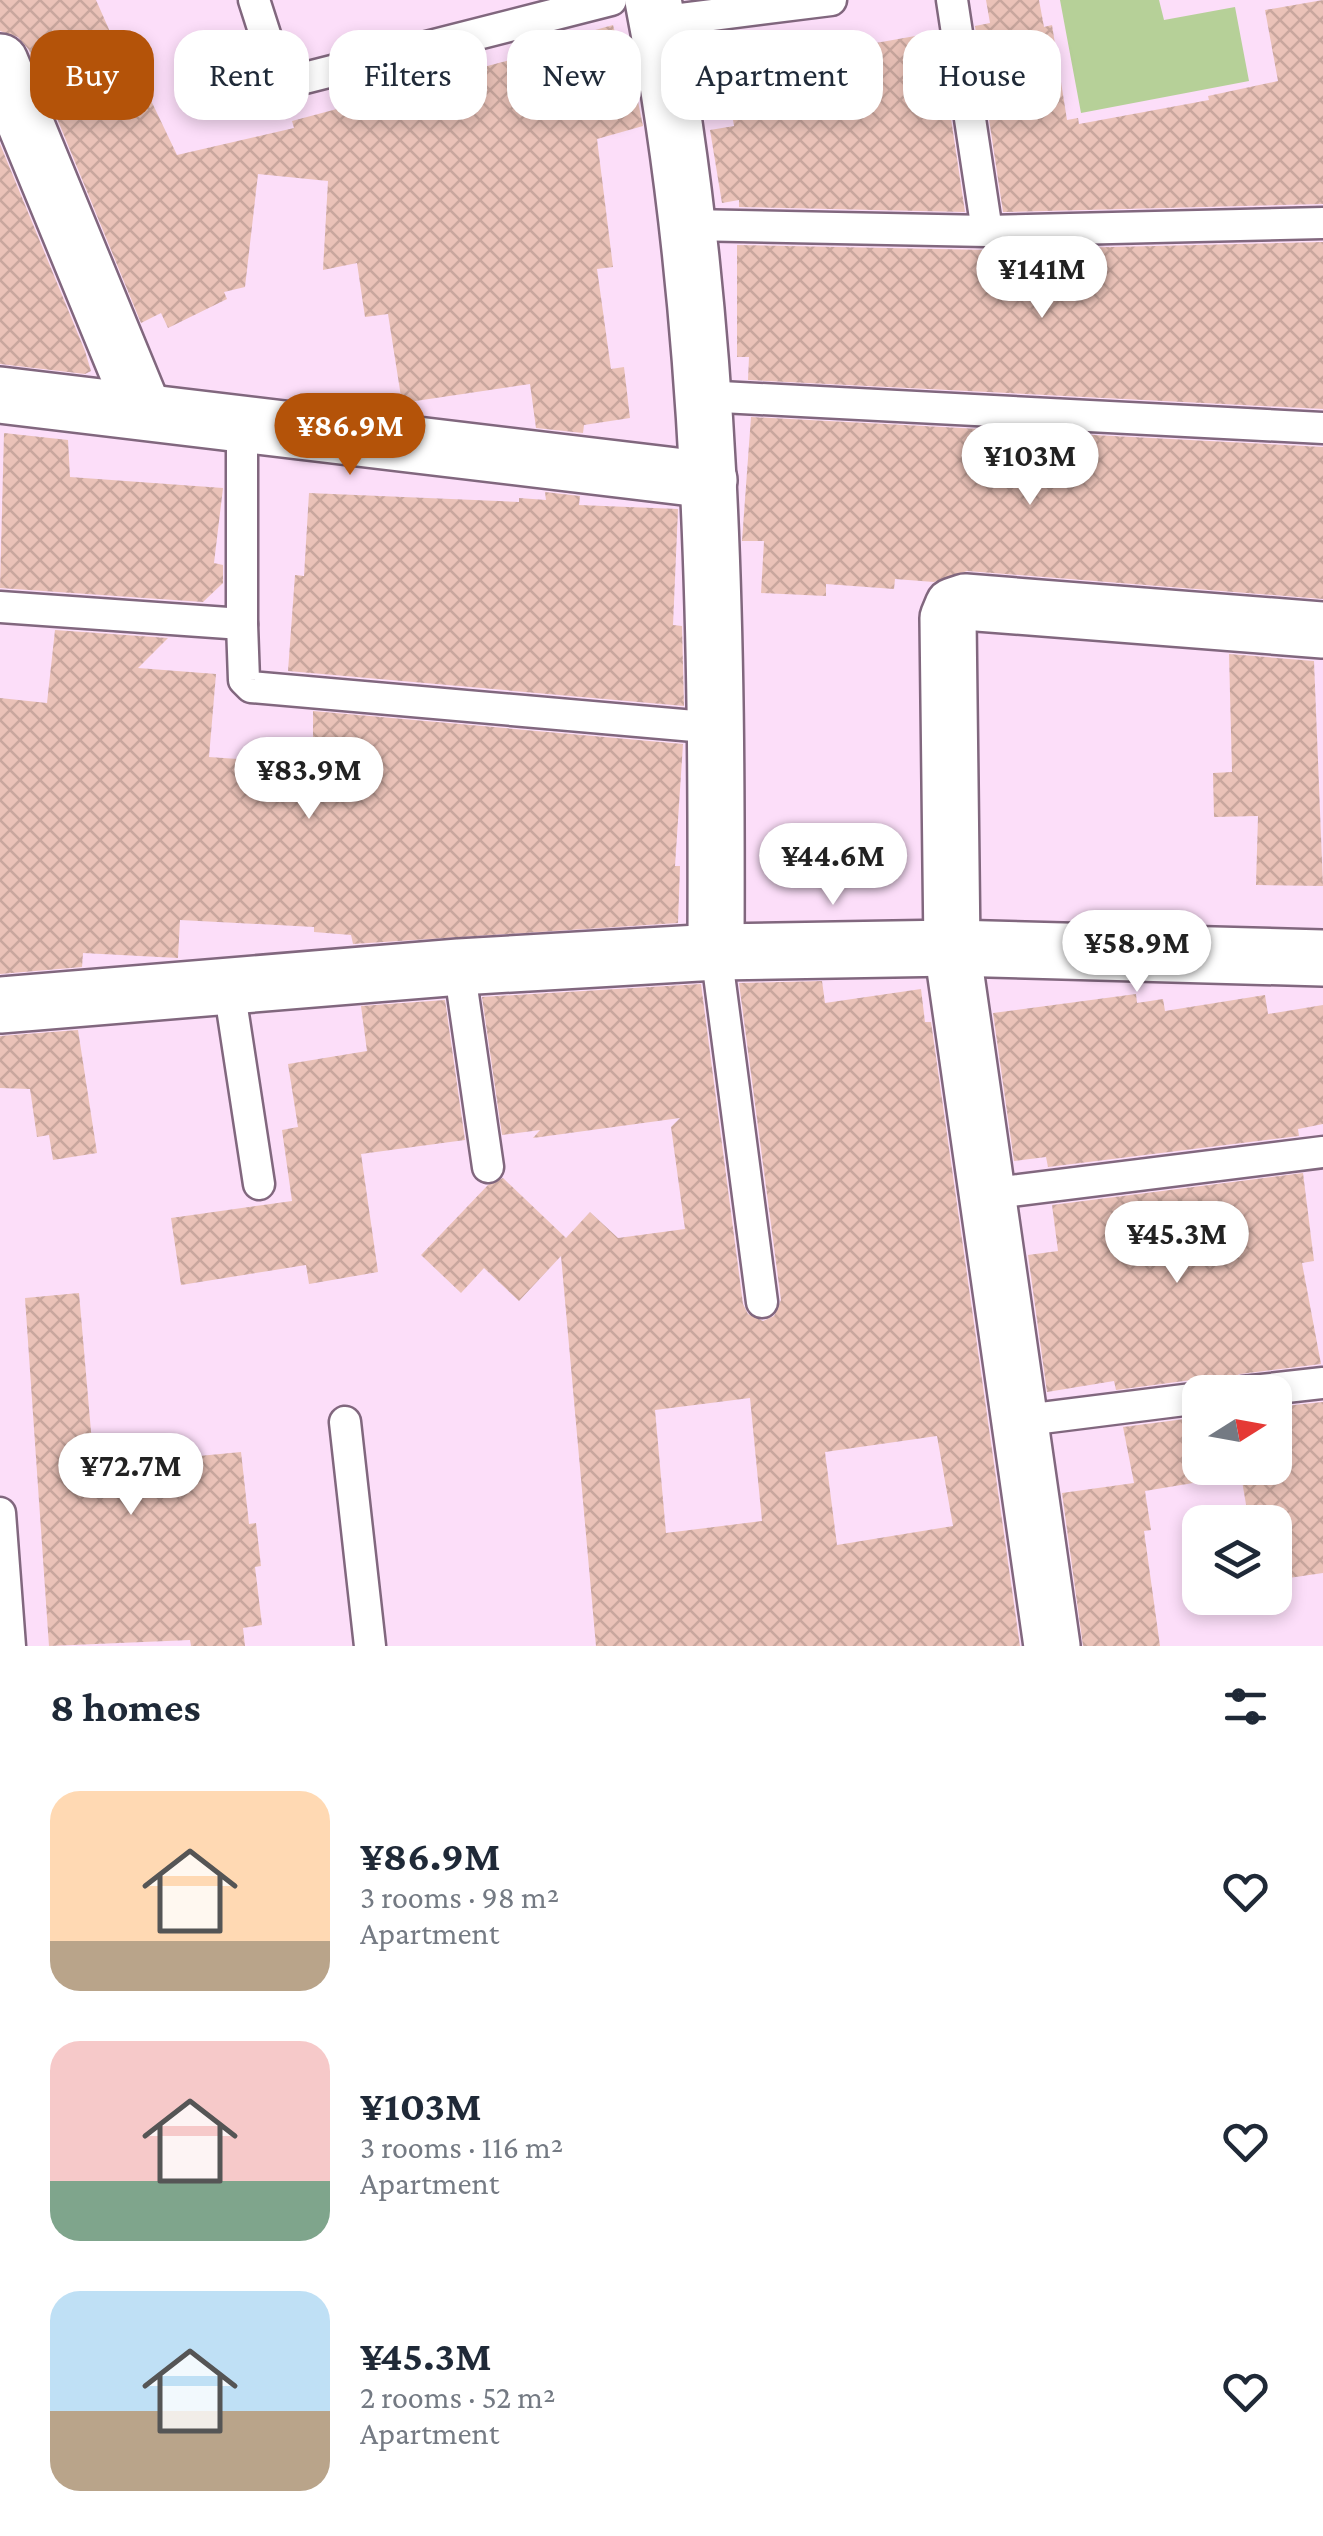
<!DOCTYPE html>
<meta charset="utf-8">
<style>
body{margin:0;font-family:"Crimson Pro",serif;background:#f6f6f7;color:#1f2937;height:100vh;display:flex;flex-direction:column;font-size:38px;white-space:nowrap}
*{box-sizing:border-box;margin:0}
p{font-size:32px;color:#747a83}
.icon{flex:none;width:55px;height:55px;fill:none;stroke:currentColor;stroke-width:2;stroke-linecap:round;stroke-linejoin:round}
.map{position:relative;height:1646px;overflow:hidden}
.details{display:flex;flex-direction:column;background:#fff;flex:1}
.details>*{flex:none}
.hud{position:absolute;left:30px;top:30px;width:1265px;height:90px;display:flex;gap:20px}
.needle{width:65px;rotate:79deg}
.buttons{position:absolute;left:1182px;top:1375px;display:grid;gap:20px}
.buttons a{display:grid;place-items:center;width:110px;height:110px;border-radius:20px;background:#fff;box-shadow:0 5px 15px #0003;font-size:50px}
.price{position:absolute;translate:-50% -85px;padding:0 22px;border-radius:35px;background:#fff;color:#222;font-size:32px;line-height:65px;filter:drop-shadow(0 2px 5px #0008)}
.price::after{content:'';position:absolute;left:50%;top:60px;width:30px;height:22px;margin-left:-15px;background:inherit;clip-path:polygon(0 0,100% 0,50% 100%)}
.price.selected{background:#b45309;color:#fff}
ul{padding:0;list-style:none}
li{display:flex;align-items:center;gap:30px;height:250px;padding:0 50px}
li span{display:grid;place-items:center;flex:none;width:280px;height:200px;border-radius:30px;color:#555}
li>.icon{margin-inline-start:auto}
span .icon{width:120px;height:120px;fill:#fffc;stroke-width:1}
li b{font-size:42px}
h2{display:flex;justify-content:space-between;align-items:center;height:120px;padding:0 50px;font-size:42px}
.pill{padding:0 35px;border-radius:30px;background:#fff;box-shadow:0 5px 15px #0003;font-size:35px;line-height:90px}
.pill.selected{background:#b45309;color:#fff}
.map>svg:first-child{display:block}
.green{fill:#b6d098}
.building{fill:url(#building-cross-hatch);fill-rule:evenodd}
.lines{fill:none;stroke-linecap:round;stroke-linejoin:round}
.lane-casing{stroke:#81677e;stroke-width:35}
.street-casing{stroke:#81677e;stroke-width:60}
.lane{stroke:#fff;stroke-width:30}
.street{stroke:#fff;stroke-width:55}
</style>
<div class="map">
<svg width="1323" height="1646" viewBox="0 0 1323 1646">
<defs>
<pattern id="building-cross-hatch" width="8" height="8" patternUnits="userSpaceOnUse" patternTransform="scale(2.5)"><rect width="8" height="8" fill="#eac2b8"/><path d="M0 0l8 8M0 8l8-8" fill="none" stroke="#c8a69e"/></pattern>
</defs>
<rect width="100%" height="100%" fill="#fcdef9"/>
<path class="green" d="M 1060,0 L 1159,0 L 1164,20 L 1235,7 L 1249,81 L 1081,113 Z"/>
<g class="building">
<path d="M 0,0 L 96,0 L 119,52 L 126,48 L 177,155 L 294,128 L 292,121 L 378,98 L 375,88 L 429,72 L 431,81 L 544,51 L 542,45 L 613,25 L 623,64 L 630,62 L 643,126 L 597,139 L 613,267 L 597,269 L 611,369 L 624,367 L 630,418 L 584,425 L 583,433 L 536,428 L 530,384 L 402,403 L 388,314 L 365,317 L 357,263 L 323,270 L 328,181 L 258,174 L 245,287 L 224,292 L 227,299 L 168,328 L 161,313 L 141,323 L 29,50 L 18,37 L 0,31 Z"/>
<path d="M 986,0 L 1039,0 L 1044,27 L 1052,25 L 1067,120 L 1078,118 L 1079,124 L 1209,100 L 1208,96 L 1278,81 L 1265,10 L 1323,0 L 1323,204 L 1003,212 L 975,26 L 990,23 Z"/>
<path d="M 938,32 L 965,212 L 739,207 L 739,200 L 722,203 L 710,130 L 734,126 L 723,59 L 834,39 L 836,50 Z"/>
<path d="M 0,144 L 85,351 L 91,371 L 85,374 L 0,364 Z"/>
<path d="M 1323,242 L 1323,409 L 748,380 L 749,357 L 737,357 L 737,245 L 987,250 Z"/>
<path d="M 751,417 L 1323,447 L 1323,599 L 967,571 L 934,582 L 895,579 L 894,589 L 826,584 L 826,596 L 761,593 L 764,541 L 742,541 Z"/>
<path d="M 4,433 L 68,440 L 70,477 L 223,488 L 214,563 L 223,565 L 223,583 L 203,602 L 0,588 Z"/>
<path d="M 545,492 L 580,496 L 579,505 L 678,509 L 673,625 L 682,626 L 684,706 L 288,671 L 295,575 L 304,576 L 309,493 L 519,502 L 519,498 L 546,500 Z"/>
<path d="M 55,630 L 168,638 L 138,668 L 216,674 L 209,757 L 313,764 L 313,711 L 683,744 L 675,866 L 680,866 L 678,923 L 353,944 L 351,935 L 314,932 L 314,927 L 180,920 L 178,958 L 83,953 L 82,967 L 0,974 L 0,698 L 47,703 Z"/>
<path d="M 1229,654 L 1314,661 L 1323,886 L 1256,885 L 1258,816 L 1214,817 L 1213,773 L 1232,772 Z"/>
<path d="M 822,981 L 825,1003 L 921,989 L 925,1022 L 931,1022 L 1020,1646 L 596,1646 L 561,1256 L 519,1301 L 484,1268 L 461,1293 L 421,1255 L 488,1185 L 503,1178 L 566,1238 L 590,1212 L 618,1238 L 685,1229 L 671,1127 L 680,1118 L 533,1138 L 540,1130 L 502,1135 L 482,997 L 701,984 L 743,1304 L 748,1314 L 763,1321 L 774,1316 L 781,1300 L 739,983 ZM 750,1398 L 762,1521 L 666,1533 L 655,1410 ZM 937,1436 L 953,1526 L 837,1545 L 825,1452 Z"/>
<path d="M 1136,994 L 1137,1003 L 1163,999 L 1165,1011 L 1265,995 L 1268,1014 L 1323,1005 L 1323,1124 L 1298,1129 L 1299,1136 L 1048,1167 L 1046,1157 L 1014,1161 L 993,1013 Z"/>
<path d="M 445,1000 L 465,1140 L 361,1154 L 378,1272 L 309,1284 L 306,1265 L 181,1285 L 171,1218 L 292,1201 L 282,1130 L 298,1127 L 288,1064 L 367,1051 L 361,1006 Z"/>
<path d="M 78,1030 L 97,1153 L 53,1160 L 49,1135 L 37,1137 L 30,1089 L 0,1088 L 0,1036 Z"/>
<path d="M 1303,1173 L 1314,1261 L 1302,1263 L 1321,1364 L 1240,1374 L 1231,1378 L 1224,1392 L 1199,1379 L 1116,1390 L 1114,1381 L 1047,1392 L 1028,1255 L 1058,1251 L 1052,1205 Z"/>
<path d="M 79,1293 L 94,1466 L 241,1452 L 249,1524 L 256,1523 L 261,1566 L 255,1567 L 262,1625 L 243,1628 L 245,1646 L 191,1646 L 190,1640 L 49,1646 L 25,1298 Z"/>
<path d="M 1323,1402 L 1323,1573 L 1275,1580 L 1275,1522 L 1249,1522 L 1241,1475 L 1145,1491 L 1151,1530 L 1144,1531 L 1160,1646 L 1083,1646 L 1062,1493 L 1134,1483 L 1123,1427 L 1200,1417 L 1200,1468 L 1275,1468 L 1275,1407 Z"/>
</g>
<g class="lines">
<defs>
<g id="lane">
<path d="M 254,0 L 281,84 L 611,0"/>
<path d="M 952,0 L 987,231"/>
<path d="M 657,22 L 831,0"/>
<path d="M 689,225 L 987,231 L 1323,223"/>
<path d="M 702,396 L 1323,428"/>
<path d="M 0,607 L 242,624 L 242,422"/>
<path d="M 242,624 L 244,680 L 251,687 L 717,728"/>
<path d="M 716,952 L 762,1302"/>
<path d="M 459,967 L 488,1167"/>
<path d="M 229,988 L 259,1184"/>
<path d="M 986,1194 L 1323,1152"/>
<path d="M 1243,1392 L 1323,1383"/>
<path d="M 1018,1421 L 1200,1398"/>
<path d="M 345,1422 L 370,1646"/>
<path d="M 0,1513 L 10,1646"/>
</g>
<g id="street">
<path d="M 653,0 C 714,314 717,634 716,952"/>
<path d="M 0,62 L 143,409"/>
<path d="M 0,395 L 709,480"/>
<path d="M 0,1005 L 459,967 L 716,952 L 952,948 L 1323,958"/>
<path d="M 1052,1646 L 952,948 L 948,618 L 953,606 L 965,602 L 1323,630"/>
</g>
</defs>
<use href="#lane" class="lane-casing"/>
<use href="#street" class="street-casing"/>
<use href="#lane" class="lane"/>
<use href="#street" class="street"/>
</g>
</svg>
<div class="buttons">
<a><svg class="needle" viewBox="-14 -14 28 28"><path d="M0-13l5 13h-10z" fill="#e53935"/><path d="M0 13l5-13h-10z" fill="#747a83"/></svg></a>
<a><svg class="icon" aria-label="layers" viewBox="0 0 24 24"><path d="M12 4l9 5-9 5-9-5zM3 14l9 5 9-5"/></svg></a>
</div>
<b class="price" style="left:1042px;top:321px">¥141M</b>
<b class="price selected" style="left:350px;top:478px">¥86.9M</b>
<b class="price" style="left:1030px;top:508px">¥103M</b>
<b class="price" style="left:309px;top:822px">¥83.9M</b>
<b class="price" style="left:833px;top:908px">¥44.6M</b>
<b class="price" style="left:1137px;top:995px">¥58.9M</b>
<b class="price" style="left:1177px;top:1286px">¥45.3M</b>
<b class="price" style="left:131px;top:1518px">¥72.7M</b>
<div class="hud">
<a class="pill selected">Buy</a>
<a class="pill">Rent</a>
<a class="pill">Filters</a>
<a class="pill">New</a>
<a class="pill">Apartment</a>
<a class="pill">House</a>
</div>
</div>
<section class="details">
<h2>8 homes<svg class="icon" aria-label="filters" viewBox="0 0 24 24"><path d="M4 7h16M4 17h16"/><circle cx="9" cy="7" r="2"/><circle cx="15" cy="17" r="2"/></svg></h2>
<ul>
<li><span style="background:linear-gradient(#ffd9b3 75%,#b9a48a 0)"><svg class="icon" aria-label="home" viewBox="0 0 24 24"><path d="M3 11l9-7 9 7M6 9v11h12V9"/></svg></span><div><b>¥86.9M</b><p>3 rooms · 98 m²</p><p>Apartment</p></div><svg class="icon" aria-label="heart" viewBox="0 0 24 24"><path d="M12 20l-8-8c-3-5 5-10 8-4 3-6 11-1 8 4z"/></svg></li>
<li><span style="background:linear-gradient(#f6c9c9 70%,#7fa58c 0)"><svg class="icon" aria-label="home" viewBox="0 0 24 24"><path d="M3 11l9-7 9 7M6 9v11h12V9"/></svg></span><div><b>¥103M</b><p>3 rooms · 116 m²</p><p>Apartment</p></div><svg class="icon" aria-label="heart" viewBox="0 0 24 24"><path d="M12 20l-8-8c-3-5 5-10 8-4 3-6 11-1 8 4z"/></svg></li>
<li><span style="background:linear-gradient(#bfe0f5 60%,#b9a48a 0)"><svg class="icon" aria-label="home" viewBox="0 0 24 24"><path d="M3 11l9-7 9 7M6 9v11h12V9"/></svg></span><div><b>¥45.3M</b><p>2 rooms · 52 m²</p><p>Apartment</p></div><svg class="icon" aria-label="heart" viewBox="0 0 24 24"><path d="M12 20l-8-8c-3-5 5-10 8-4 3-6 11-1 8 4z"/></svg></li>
</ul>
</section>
